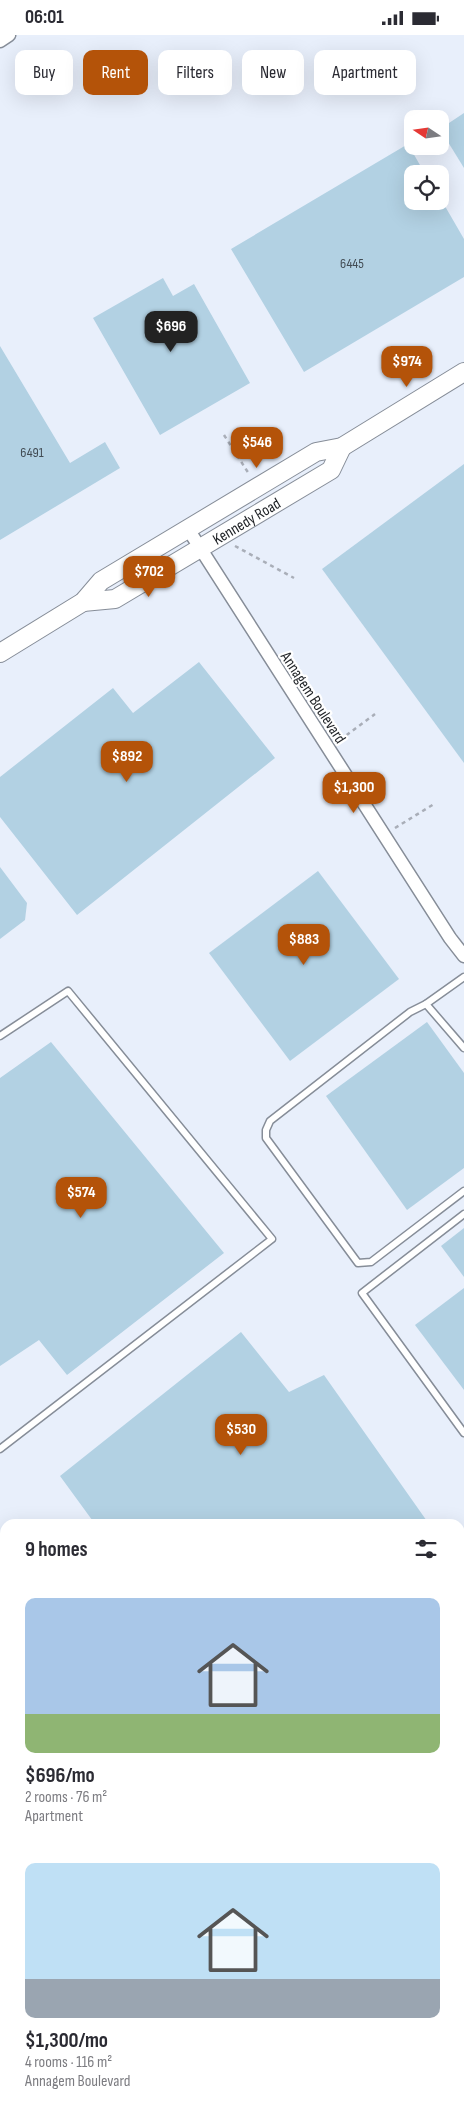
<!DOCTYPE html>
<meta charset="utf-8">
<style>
body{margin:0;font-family:"Sofia Sans Condensed",sans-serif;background:#f7f7f7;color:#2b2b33;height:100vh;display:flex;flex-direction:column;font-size:19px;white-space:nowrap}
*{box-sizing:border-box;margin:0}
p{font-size:16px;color:#7c7c81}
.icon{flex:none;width:28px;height:28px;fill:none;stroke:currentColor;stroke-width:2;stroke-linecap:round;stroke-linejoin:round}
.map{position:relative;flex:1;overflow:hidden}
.sheet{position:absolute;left:0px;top:1484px;width:465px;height:601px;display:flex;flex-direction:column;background:#fff;border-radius:15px 15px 0 0;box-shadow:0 5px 20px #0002}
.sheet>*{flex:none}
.top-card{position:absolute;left:15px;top:15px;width:435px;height:45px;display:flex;gap:10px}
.needle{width:32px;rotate:283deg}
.fabs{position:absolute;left:404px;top:75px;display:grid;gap:10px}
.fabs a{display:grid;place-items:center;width:45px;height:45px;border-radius:10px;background:#fff;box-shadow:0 5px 20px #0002;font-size:25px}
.price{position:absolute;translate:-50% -42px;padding:0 11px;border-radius:10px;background:#b45309;color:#fff;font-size:16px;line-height:32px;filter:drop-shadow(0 1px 2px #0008)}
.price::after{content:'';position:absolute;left:50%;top:30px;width:15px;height:11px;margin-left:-8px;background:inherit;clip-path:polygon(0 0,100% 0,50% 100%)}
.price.selected{background:#222;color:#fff}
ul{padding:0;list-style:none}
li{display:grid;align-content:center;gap:10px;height:265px;padding:0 25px}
li span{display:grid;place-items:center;height:155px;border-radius:10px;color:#555}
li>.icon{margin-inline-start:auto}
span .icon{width:90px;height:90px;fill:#fffc;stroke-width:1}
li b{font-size:21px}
h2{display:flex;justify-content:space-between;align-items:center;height:60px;padding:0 25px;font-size:21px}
.tag{padding:0 18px;border-radius:10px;background:#fff;box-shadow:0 5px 20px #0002;font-size:18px;line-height:45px}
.tag.selected{background:#b45309;color:#fff}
.status{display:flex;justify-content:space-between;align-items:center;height:35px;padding:0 25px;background:#fff;direction:ltr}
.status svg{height:14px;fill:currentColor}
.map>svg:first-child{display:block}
.building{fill:#b2d1e3}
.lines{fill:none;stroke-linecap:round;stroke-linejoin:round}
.service-casing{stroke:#868d98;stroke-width:9}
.minor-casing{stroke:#868d98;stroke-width:15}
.secondary-casing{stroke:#868d98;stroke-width:20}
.path{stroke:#a9aeb8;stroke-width:2.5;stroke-dasharray:4 4;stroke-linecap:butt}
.service{stroke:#fff;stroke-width:6}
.minor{stroke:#fff;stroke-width:12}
.secondary{stroke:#fff;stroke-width:18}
.labels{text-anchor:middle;stroke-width:4.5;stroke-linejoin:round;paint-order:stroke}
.number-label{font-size:14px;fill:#424c54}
.street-label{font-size:16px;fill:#1d2024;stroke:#fff}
</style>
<div class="status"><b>06:01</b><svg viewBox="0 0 49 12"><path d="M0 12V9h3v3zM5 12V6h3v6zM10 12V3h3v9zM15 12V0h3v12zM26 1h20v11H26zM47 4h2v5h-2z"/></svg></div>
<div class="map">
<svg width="464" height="2084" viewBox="0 0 464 2084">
<rect width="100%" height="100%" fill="#e8effb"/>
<g class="building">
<path d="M 464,78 L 464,133 L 440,94 Z"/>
<path d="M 408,109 L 425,139 L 412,139 L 412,166 L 442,166 L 464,204 L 464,242 L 304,337 L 231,214 Z"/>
<path d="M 163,243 L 173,261 L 194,249 L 250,348 L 160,400 L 93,283 Z"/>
<path d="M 0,311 L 70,428 L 105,407 L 120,433 L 0,505 Z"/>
<path d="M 464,429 L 464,728 L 322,534 Z"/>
<path d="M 199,627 L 275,723 L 77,880 L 0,782 L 0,742 L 113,653 L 133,678 Z"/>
<path d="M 0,832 L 27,868 L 25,885 L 0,904 Z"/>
<path d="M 318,836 L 399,944 L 290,1026 L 209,918 Z"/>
<path d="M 427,987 L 464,1038 L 464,1133 L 407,1175 L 326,1061 Z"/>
<path d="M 51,1007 L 224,1218 L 67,1340 L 39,1305 L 0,1331 L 0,1043 Z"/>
<path d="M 464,1193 L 464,1242 L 441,1211 Z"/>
<path d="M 464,1253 L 464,1355 L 415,1290 Z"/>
<path d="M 241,1297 L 289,1357 L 324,1340 L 429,1489 L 95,1489 L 60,1441 Z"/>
</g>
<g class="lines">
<defs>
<g id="service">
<path d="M 464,942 L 426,969 L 410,977 L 270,1086 L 266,1095 L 266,1103 L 358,1228 L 371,1227 L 464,1156"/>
<path d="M 426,969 L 464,1013"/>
<path d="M 0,1001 L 68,956 L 272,1204 L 0,1414"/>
<path d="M 464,1179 L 362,1258 L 464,1398"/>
<path d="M 0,1731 L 5,1727"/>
<path d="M 460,1795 L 464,1793"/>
<path d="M 460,1847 L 464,1852"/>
<path d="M 0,1935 L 5,1941"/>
<path d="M 73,2080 L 76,2084"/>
<path d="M 0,2082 L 5,2078"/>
</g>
<g id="minor">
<path d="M 0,6 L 9,0"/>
<path d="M 188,494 L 450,903 L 464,921"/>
</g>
<g id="secondary">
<path id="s1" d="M 83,567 L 115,564 L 331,435 L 342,412"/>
<path d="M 0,618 L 83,567 L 101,546 L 316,417 L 342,412 L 464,337"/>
<path d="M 0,1559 L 5,1561"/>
<path d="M 460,1967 L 464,1972"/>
</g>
</defs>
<use href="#service" class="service-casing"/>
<use href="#minor" class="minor-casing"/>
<use href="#secondary" class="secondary-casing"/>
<g class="path">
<path d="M 224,400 L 249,439"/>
<path d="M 235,511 L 294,543"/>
<path d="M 340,705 L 375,679"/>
<path d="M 395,793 L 434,769"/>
</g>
<use href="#service" class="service"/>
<use href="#minor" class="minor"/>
<use href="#secondary" class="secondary"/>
</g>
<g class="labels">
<g class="number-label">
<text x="352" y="233">6445</text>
<text x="32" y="422">6491</text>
</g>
<g class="street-label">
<text dy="6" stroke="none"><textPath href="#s1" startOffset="185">Kennedy Road</textPath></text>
<text transform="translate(314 662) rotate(57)" y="6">Annagem Boulevard</text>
</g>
</g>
</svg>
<div class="fabs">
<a><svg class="needle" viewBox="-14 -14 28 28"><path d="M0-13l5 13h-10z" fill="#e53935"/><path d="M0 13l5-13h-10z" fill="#7c7c81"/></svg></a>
<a><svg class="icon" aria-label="locate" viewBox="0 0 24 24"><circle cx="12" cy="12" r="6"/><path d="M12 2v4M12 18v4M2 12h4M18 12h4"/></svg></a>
</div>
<b class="price selected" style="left:171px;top:318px">$696</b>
<b class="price" style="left:407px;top:353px">$974</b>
<b class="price" style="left:257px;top:434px">$546</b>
<b class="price" style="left:149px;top:563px">$702</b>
<b class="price" style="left:127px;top:748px">$892</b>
<b class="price" style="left:354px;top:779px">$1,300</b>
<b class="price" style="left:304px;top:931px">$883</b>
<b class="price" style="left:81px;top:1184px">$574</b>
<b class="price" style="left:241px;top:1421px">$530</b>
<div class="top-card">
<a class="tag">Buy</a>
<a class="tag selected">Rent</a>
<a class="tag">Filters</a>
<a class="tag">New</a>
<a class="tag">Apartment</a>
</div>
<section class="sheet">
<h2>9 homes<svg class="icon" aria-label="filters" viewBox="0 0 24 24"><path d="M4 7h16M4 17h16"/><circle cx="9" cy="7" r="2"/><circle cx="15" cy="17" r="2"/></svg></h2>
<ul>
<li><span style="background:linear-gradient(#a9c7e8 75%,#8fb573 0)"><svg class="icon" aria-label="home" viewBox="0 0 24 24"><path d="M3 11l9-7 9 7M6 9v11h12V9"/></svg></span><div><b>$696/mo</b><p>2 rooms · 76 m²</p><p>Apartment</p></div></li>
<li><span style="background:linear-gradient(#bfe0f5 75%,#9aa5b1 0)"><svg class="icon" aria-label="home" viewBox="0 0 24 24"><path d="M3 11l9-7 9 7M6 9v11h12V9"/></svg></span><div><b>$1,300/mo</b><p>4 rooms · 116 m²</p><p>Annagem Boulevard</p></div></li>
</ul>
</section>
</div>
